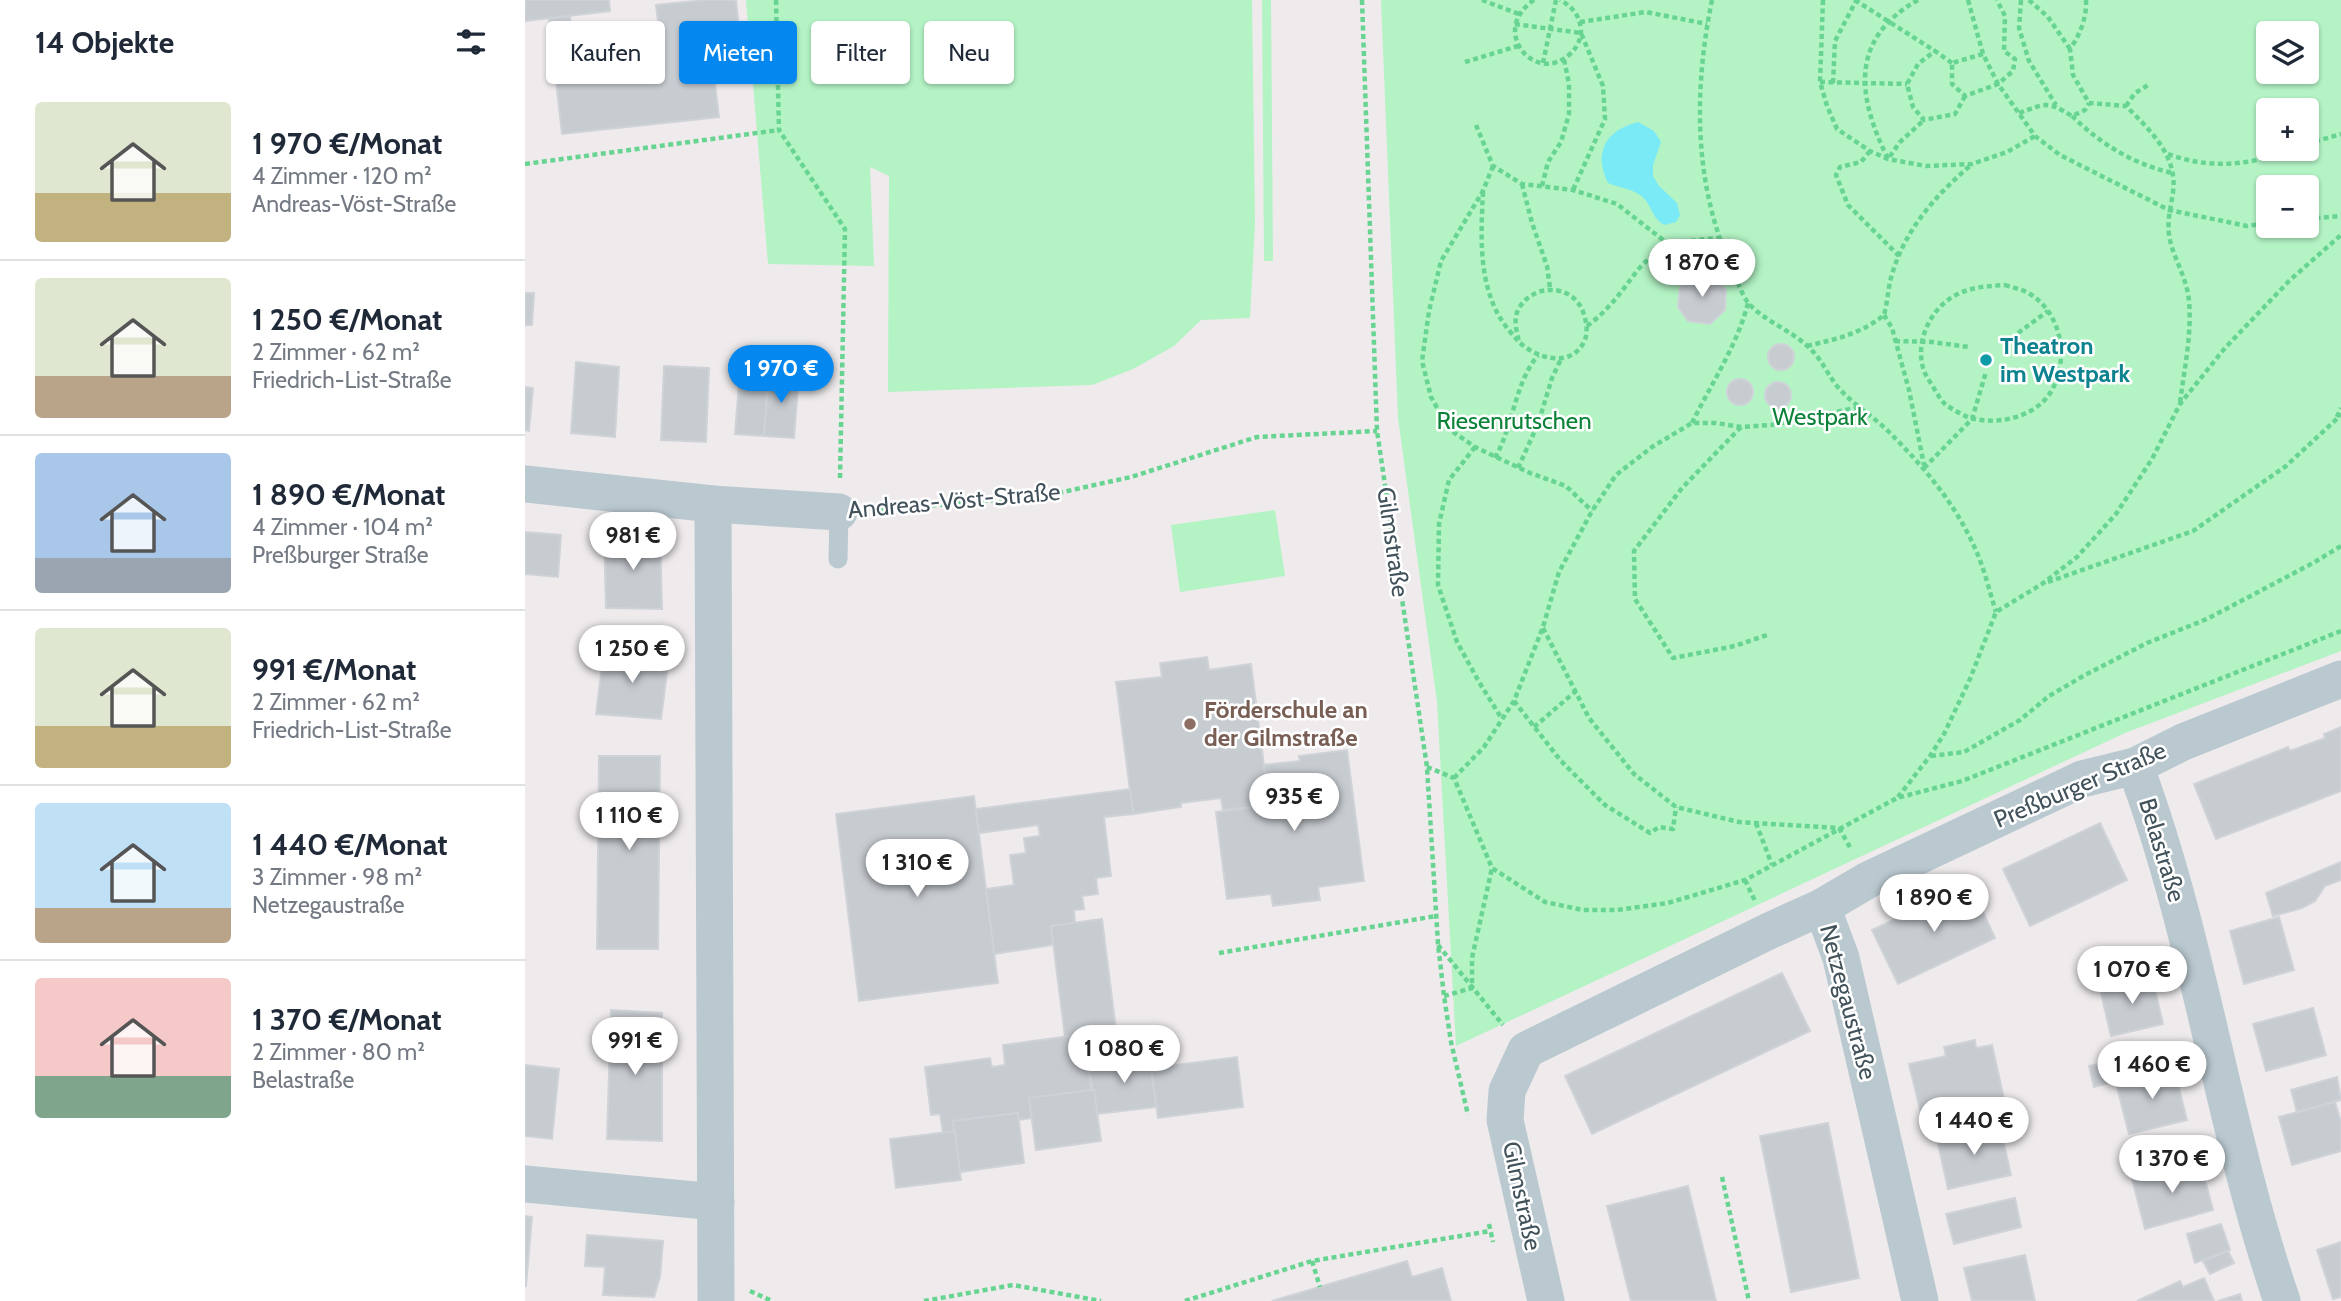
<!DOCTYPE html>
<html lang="de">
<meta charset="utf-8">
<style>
body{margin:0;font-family:Cabin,sans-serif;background:#f6f6f7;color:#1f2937;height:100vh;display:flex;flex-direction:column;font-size:26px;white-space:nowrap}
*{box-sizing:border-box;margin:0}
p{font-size:23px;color:#747a83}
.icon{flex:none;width:38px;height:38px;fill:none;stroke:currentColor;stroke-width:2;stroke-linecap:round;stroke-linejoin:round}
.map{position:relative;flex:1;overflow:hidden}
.details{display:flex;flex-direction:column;background:#fff;width:525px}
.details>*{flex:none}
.guide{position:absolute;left:21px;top:21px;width:665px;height:63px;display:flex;gap:14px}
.fabs{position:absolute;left:1731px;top:21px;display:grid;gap:14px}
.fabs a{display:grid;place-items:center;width:63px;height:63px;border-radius:7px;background:#fff;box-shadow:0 2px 5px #0004;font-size:35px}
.price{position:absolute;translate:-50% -60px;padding:0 16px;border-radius:24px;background:#fff;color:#222;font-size:23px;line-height:46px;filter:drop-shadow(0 2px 4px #0008)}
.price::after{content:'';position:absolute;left:50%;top:42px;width:21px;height:16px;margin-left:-10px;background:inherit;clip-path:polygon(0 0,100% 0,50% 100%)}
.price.active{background:#0488f0;color:#fff}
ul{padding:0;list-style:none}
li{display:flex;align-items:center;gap:21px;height:175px;padding:0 35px}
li+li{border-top:2px solid #e0e1e3}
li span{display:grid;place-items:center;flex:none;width:196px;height:140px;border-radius:7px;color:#555}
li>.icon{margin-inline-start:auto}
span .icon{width:84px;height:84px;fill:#fffc;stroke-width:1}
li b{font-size:30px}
h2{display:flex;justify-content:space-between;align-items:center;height:84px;padding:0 35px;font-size:30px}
.chip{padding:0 24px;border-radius:7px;background:#fff;box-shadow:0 2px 5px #0004;font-size:24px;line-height:63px}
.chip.active{background:#0488f0;color:#fff}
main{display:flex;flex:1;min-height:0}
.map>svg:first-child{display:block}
.green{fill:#b3f3c4;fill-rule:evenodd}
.water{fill:#7aebf6}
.building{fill:#c7ccd1;stroke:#cfd3d8;stroke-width:2}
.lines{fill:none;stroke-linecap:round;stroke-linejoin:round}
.path{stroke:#67d591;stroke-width:4.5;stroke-dasharray:5 3.5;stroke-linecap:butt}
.lane{stroke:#bac9d0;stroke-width:19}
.street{stroke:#bac9d0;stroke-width:37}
.culture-dot{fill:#0f9aa8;stroke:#fff;stroke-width:2.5}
.education-dot{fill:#8d6e63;stroke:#fff;stroke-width:2.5}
.labels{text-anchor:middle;stroke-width:5;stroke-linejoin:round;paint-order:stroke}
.culture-label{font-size:24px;font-weight:bold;fill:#0d838f;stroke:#fff;text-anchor:start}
.park-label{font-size:24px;fill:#0c8339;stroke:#fff}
.street-label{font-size:24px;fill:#42525b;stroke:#fff}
.education-label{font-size:24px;font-weight:bold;fill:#785e54;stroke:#fff;text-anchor:start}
</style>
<main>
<section class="details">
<h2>14 Objekte<svg class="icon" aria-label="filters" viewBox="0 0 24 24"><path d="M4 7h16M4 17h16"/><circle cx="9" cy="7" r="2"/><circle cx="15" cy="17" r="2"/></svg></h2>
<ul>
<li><span style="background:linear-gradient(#dfe7d0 65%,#c2b280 0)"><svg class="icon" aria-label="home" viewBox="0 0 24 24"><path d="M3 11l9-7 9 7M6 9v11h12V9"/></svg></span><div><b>1 970 €/Monat</b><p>4 Zimmer · 120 m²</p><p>Andreas-Vöst-Straße</p></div></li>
<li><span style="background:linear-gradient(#dfe7d0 70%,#b9a48a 0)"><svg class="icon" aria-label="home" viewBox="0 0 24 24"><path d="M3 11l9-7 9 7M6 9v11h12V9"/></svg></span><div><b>1 250 €/Monat</b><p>2 Zimmer · 62 m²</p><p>Friedrich-List-Straße</p></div></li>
<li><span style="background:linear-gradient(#a9c7e8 75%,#9aa5b1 0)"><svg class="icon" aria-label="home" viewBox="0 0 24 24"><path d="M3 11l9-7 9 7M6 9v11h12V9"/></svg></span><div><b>1 890 €/Monat</b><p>4 Zimmer · 104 m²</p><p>Preßburger Straße</p></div></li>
<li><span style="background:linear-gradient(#dfe7d0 70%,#c2b280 0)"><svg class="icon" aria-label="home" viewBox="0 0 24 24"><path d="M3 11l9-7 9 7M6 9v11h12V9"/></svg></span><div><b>991 €/Monat</b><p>2 Zimmer · 62 m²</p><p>Friedrich-List-Straße</p></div></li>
<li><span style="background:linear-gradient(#bfe0f5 75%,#b9a48a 0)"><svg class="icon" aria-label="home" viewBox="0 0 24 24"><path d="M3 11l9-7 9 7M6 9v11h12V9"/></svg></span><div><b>1 440 €/Monat</b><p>3 Zimmer · 98 m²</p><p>Netzegaustraße</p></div></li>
<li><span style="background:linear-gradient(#f6c9c9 70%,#7fa58c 0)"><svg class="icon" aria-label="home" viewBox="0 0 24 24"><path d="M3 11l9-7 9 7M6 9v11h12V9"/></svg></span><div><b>1 370 €/Monat</b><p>2 Zimmer · 80 m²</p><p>Belastraße</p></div></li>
</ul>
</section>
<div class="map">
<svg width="1816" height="1301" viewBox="0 0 1816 1301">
<rect width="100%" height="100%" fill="#efebec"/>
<g class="green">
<path d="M 221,0 L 727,0 L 730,223 L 725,318 L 676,320 L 649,346 L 608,369 L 567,385 L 363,392 L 364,176 L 345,167 L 349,266 L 243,264 Z"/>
<path d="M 737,0 L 746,0 L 748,261 L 739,261 Z"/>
<path d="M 856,0 L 1816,0 L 1816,651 L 1600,733 L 931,1046 L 912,702 L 873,418 ZM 1743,33 L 1782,33 L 1782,72 L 1743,72 ZM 1743,110 L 1782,110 L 1782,149 L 1743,149 ZM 1743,187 L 1782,187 L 1782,226 L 1743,226 Z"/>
<path d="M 750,510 L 760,576 L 655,592 L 646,525 Z"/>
</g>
<path class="water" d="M 1113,122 L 1129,131 L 1136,142 L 1128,165 L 1128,176 L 1134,186 L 1152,203 L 1155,215 L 1151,222 L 1139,225 C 1125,216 1127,203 1115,195 C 1107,189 1092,187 1083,183 C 1068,152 1081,130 1113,122 Z"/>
<g class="building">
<path d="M 0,0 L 84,0 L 85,11 L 0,21 Z"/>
<path d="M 180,0 L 211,0 L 217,56 L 174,60 L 176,76 L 189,75 L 194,117 L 37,134 L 24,19 L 45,16 L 52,77 L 138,67 L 131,5 Z"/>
<path d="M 1170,276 L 1189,276 L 1201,290 L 1200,310 L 1185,324 L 1163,321 L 1153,307 L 1155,287 Z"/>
<path d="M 0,293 L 9,293 L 7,325 L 0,325 Z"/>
<circle cx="1256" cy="357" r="13"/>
<path d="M 51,362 L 94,367 L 90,437 L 46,433 Z"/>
<path d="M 139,366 L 184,368 L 181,442 L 136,440 Z"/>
<path d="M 215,370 L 244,372 L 239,436 L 210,434 Z"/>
<path d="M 244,372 L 274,374 L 269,438 L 239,436 Z"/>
<circle cx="1215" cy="392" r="13"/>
<circle cx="1253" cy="395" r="13"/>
<path d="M 0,387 L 8,388 L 4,431 L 0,430 Z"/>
<path d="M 0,532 L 36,535 L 33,577 L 0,574 Z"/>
<path d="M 135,534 L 137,609 L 81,608 L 79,536 Z"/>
<path d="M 79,649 L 144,657 L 136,719 L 71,714 Z"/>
<path d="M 682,657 L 684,670 L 726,664 L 744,805 L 698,810 L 696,798 L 656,803 L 656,807 L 608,814 L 591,682 L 637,677 L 635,663 Z"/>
<path d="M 1816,727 L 1816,791 L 1691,839 L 1669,784 L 1763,747 L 1765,751 L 1800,738 L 1799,734 Z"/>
<path d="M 822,750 L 839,881 L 793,887 L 795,900 L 748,906 L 746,894 L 702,899 L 691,812 L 744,805 L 739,765 L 775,761 L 774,756 Z"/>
<path d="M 74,756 L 135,756 L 133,949 L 72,949 Z"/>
<path d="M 605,789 L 608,814 L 579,817 L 586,876 L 571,878 L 573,894 L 557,896 L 559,909 L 549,910 L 550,923 L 526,926 L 528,945 L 469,954 L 461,889 L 489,885 L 485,855 L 501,853 L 499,838 L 515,836 L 513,825 L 454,833 L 451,809 Z"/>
<path d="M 449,796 L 473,983 L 334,1001 L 311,814 Z"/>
<path d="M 1575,823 L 1602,880 L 1505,926 L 1478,869 Z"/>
<path d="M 1816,862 L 1816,880 L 1800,886 L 1790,901 L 1777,908 L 1748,916 L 1741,893 Z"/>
<path d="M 1445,884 L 1470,938 L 1373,984 L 1347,930 Z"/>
<path d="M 1754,917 L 1769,970 L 1719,984 L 1705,931 Z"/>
<path d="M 577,919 L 591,1030 L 540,1037 L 526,926 Z"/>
<path d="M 1257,973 L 1285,1031 L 1067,1134 L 1040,1076 Z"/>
<path d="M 1627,977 L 1638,1024 L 1586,1036 L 1575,989 Z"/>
<path d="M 1788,1008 L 1801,1055 L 1741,1071 L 1728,1024 Z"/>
<path d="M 86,1010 L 137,1013 L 137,1141 L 82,1139 Z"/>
<path d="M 582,1031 L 586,1061 L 563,1064 L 566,1090 L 504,1098 L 507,1118 L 493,1120 L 493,1113 L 428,1121 L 430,1131 L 418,1133 L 415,1114 L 406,1115 L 400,1067 L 465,1058 L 467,1067 L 480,1065 L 478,1045 Z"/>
<path d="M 1450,1040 L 1451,1048 L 1467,1045 L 1480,1103 L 1398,1122 L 1384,1064 L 1421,1056 L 1419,1047 Z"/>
<path d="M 631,1055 L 632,1067 L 626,1068 L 632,1107 L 572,1114 L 563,1064 Z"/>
<path d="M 712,1057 L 718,1107 L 633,1118 L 626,1068 Z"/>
<path d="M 1595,1059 L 1600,1079 L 1569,1087 L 1564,1066 Z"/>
<path d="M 0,1065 L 34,1069 L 27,1139 L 0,1136 Z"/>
<path d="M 1649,1068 L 1662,1120 L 1604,1134 L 1591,1083 Z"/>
<path d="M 1812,1077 L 1816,1100 L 1772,1112 L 1766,1090 Z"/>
<path d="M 566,1090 L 569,1090 L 576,1141 L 511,1150 L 504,1098 Z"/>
<path d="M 1810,1102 L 1816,1122 L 1816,1151 L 1767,1165 L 1754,1117 Z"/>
<path d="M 493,1113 L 499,1163 L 435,1172 L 428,1121 Z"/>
<path d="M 1303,1123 L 1334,1278 L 1266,1292 L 1235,1136 Z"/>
<path d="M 1475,1126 L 1486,1175 L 1423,1189 L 1412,1139 Z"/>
<path d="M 430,1131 L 436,1180 L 371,1188 L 365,1139 Z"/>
<path d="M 1675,1161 L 1688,1210 L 1620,1229 L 1607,1179 Z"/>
<path d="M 1163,1186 L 1191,1301 L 1106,1301 L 1082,1206 Z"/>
<path d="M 1490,1198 L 1496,1227 L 1429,1244 L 1421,1214 Z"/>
<path d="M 0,1216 L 7,1217 L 1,1286 L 0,1286 Z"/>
<path d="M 1696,1224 L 1705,1250 L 1670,1263 L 1662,1234 Z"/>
<path d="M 62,1235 L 138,1241 L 135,1277 L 129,1297 L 78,1295 L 80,1267 L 60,1266 Z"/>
<path d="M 1816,1242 L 1816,1297 L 1808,1299 L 1792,1250 Z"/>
<path d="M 1703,1251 L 1709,1263 L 1685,1274 L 1678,1261 Z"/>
<path d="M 1500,1255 L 1510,1301 L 1447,1301 L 1439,1268 Z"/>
<path d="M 882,1261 L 887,1277 L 917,1268 L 926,1301 L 747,1301 Z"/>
<path d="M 1679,1278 L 1689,1301 L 1612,1301 L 1655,1281 L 1658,1287 Z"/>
<path d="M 1715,1294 L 1717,1301 L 1693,1301 Z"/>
</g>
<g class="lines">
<g class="path">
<path d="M 251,0 L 254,130 L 320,229 L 315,478"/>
<path d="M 837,0 L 852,431 L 902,767 L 913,944 L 919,996 L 926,1042 L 943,1115"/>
<path d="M 957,0 L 994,14"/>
<path d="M 1009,0 C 963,31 1011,86 1045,54 C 1052,48 1056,39 1056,30 C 1055,16 1047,6 1035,0"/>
<path d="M 1187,0 C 1169,88 1168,183 1206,266 C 1211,277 1216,294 1224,304 C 1240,321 1263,329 1280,344 C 1297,358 1300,371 1312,386 C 1327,404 1348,416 1364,432 C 1398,466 1429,502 1449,546 C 1459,567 1464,590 1471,612"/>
<path d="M 1298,0 L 1295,82 L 1302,106 L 1312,129 L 1345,151 L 1363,159 L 1401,166 L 1447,164 L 1482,152 L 1510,136"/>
<path d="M 1330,0 L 1410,51"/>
<path d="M 1393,0 C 1324,39 1332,96 1363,159 L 1375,142 L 1399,120"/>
<path d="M 1443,0 L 1458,54 L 1473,84 L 1510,136 L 1535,155 L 1644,210 L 1722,226 L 1743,223"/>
<path d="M 1496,0 L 1494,28 L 1504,61 L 1531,105"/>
<path d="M 1504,0 L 1523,17 L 1545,49"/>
<path d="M 1561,0 C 1562,17 1555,35 1545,49 L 1548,75 L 1564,103 L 1601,106 C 1625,130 1653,156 1648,192 C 1646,207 1642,220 1644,235 C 1647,256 1662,277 1664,301 C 1667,335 1659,370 1655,403"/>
<path d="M 1055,22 L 1121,12 L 1182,24"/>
<path d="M 990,24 L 1056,33 L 1078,86 L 1080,119 L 1048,190"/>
<path d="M 1458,54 L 1427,63 L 1427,84 L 1440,96 L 1473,84 L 1488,71 L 1490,59 L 1479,51 L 1480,16 L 1472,0"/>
<path d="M 940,62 L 993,46"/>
<path d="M 1018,63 L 1031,0"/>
<path d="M 1427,63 L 1410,51 L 1393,64 L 1382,84 L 1388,107 L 1399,120 L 1430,114 L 1440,96"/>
<path d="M 1295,82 L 1382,84"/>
<path d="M 1308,83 L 1310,41 L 1331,1"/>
<path d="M 1601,106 L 1610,93 L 1625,84"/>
<path d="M 1494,113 C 1522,103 1522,101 1547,116 L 1560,110 L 1564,103"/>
<path d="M 1547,116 C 1576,144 1608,164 1647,173"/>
<path d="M 951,125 L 968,166 L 997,184 L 1048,190 L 1092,204 L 1142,243 L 1193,238"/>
<path d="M 1782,144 L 1816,134"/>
<path d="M 1345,151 L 1336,162 L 1315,167 L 1311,175 L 1323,205 L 1374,256"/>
<path d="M 1643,154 C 1686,170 1727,165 1769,149"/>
<path d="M 0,164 L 254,130"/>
<path d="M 968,166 L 958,191 L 916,261 L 904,311 L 897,361 L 906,397 L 924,429 L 950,447 L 1005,473 L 1041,486 L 1067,511"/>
<path d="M 997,184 L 1007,223 L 1022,266 L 1025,288"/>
<path d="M 1017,186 L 1023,162 L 1036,142 L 1044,114 L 1044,84 L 1039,59"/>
<path d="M 958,192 C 956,232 953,279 974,316 C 979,325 987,334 994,342 C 992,332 988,320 993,310 C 1008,281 1051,284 1059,315 C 1062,324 1063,333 1059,342 C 1045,369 1011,358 994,342"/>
<path d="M 1782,219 L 1816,216"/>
<path d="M 1480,285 C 1488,288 1498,289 1505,294 C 1536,313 1544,357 1528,388 C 1515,415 1477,425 1450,419 C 1441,418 1429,410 1421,405 C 1414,399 1409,387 1403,379 C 1386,351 1402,311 1429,296 C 1445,287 1463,286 1480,285 Z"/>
<path d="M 1359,315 L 1367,328 L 1384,390 L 1399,465"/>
<path d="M 1062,326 C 1084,310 1096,292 1112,271 C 1120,261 1132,252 1142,243"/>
<path d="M 1493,333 L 1523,311"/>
<path d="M 1370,341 L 1407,342 L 1444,347"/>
<path d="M 1282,346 C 1311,339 1336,334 1359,315 C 1363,301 1363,285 1368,271 C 1382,227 1412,194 1446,165"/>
<path d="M 1812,417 L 1816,408"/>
<path d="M 1167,423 C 1186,384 1212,346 1223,303"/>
<path d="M 1216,427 L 1157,488 L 1109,551 L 1110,599 L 1148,658 L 1210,646 L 1242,635"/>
<path d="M 950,447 L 924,480 L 914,524 L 913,585 L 932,642 L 954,682 L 977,719"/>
<path d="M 970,458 C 989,424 989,385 1013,355"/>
<path d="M 993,468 L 1013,424 L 1027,378 L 1036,359"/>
<path d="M 1399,468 L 1447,419 L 1461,372"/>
<path d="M 347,510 L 452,502 L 538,492 L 606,477 L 732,437 L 852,431"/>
<path d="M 1523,582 L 1668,531 L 1761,466 L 1816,415"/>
<path d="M 1018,628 L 1064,718 L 1109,774 L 1151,807 L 1214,822 L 1313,828"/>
<path d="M 989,701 L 1036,761 L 1080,805 L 1125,833 L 1134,827 L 1148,829 L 1151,807"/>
<path d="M 1009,727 L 1051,691"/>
<path d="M 1406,756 L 1439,752 L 1495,720 L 1524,696 L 1560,675 L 1622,643 L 1682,619 L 1788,563 L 1816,546"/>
<path d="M 902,767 L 929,778 L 967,868 L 1020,902 L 1058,910 L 1092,910 L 1143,903 L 1220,880 L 1372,798 L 1437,781 L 1816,631"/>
<path d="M 929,778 L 959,747 L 989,701 L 1018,627 L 1034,572 L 1067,511 L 1091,475 L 1127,447 L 1167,423 L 1191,423 L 1216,427 L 1246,425 L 1335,407"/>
<path d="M 1373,797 L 1405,756 L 1419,734 L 1445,679 L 1471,612 L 1517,584 L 1552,557 L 1591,514 L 1627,459 L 1655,404 L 1700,348 L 1765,280 L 1816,235"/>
<path d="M 1231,823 L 1247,865"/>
<path d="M 1314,828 L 1326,849"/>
<path d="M 1220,880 L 1230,901"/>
<path d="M 913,945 L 978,1025"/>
<path d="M 694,953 L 911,916"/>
<path d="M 919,996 L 947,988 L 947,958 L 967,868"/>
<path d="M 1197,1177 L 1224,1301"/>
<path d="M 964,1224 L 968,1242"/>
<path d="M 787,1261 L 795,1287"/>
<path d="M 225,1291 L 247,1301"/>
<path d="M 399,1301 L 488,1285 L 576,1301"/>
<path d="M 660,1301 L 787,1261 L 965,1231"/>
</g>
<path class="lane" d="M 313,559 L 314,512"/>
<g class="street">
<path d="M 0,484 L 188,504 L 314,512"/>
<path d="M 188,504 L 191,1301"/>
<path d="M 1610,766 C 1675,940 1697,1126 1757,1301"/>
<path d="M 1297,907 L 1316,958 L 1395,1301"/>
<path d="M 0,1184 L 191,1202"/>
<path d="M 1021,1301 L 980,1120 L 982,1091 L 1001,1050 L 1244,931 L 1297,907 L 1343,880 L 1557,779 L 1610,766 L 1658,742 L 1816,679"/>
</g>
</g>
<circle class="culture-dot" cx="1461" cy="360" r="7"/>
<circle class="education-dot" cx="665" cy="724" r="7"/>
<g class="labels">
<g class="culture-label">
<text x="1475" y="354">Theatron<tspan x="1475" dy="28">im Westpark</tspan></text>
</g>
<g class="park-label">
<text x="1295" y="425">Westpark</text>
<text x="989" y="429">Riesenrutschen</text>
</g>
<g class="street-label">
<text transform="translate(429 501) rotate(-5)" y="8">Andreas-Vöst-Straße</text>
<text transform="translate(868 542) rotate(82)" y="8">Gilmstraße</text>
<text transform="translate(1555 785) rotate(-23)" y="8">Preßburger Straße</text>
<text transform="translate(1637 850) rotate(73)" y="8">Belastraße</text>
<text transform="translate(1323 1002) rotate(75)" y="8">Netzegaustraße</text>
<text transform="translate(997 1196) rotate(78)" y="8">Gilmstraße</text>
</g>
<g class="education-label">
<text x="679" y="718">Förderschule an<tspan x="679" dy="28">der Gilmstraße</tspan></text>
</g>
</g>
</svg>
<div class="fabs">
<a><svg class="icon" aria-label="layers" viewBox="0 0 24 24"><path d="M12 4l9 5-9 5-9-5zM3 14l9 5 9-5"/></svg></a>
<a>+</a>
<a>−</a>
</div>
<b class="price" style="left:1177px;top:299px">1 870 €</b>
<b class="price active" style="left:256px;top:405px">1 970 €</b>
<b class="price" style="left:108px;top:572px">981 €</b>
<b class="price" style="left:107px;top:685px">1 250 €</b>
<b class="price" style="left:769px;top:833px">935 €</b>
<b class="price" style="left:104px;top:852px">1 110 €</b>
<b class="price" style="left:392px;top:899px">1 310 €</b>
<b class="price" style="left:1409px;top:934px">1 890 €</b>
<b class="price" style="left:1607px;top:1006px">1 070 €</b>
<b class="price" style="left:110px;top:1077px">991 €</b>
<b class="price" style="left:599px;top:1085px">1 080 €</b>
<b class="price" style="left:1627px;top:1101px">1 460 €</b>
<b class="price" style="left:1449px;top:1157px">1 440 €</b>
<b class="price" style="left:1647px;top:1195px">1 370 €</b>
<div class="guide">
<a class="chip">Kaufen</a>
<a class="chip active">Mieten</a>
<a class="chip">Filter</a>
<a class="chip">Neu</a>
</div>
</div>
</main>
